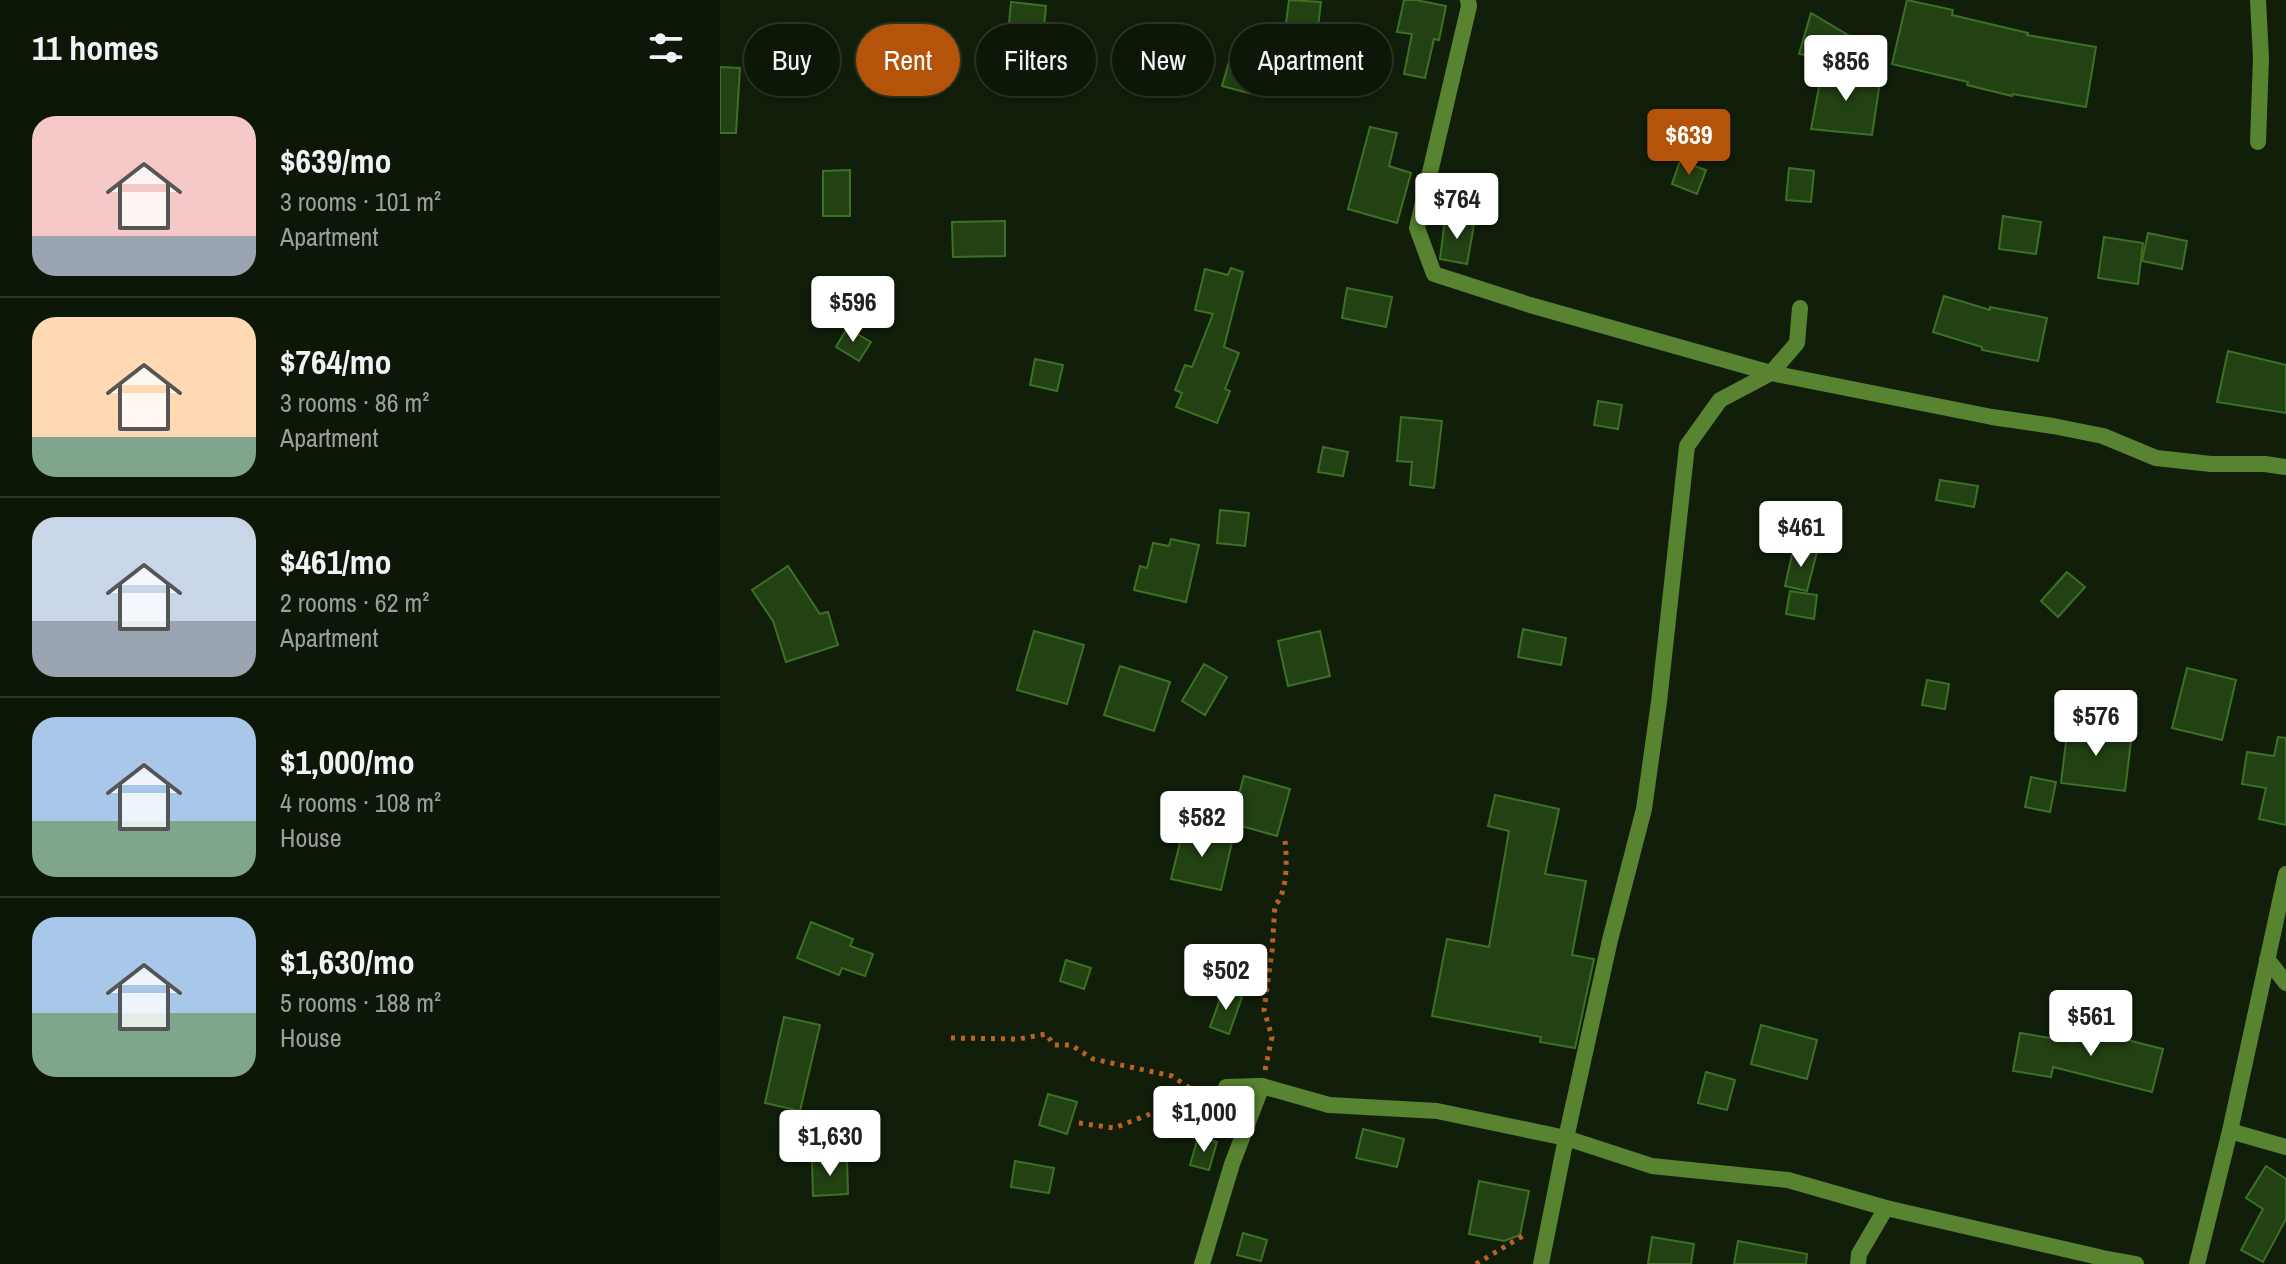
<!DOCTYPE html>
<meta charset="utf-8">
<style>
body{margin:0;font-family:"Archivo Narrow",sans-serif;background:#1b2416;color:#f1f3f6;height:100vh;display:flex;flex-direction:column;font-size:30px;white-space:nowrap}
*{box-sizing:border-box;margin:0}
p{font-size:26px;color:#9a9f9c}
.icon{flex:none;width:44px;height:44px;fill:none;stroke:currentColor;stroke-width:2;stroke-linecap:round;stroke-linejoin:round}
.map{position:relative;flex:1;overflow:hidden}
.sheet{display:flex;flex-direction:column;background:#0d1708;width:720px}
.sheet>*{flex:none}
.top-card{position:absolute;left:24px;top:24px;width:760px;height:72px;display:flex;gap:16px}
.price{position:absolute;translate:-50% -68px;padding:0 18px;border-radius:8px;background:#fff;color:#222;font-size:26px;line-height:52px;filter:drop-shadow(0 2px 4px #0008)}
.price::after{content:'';position:absolute;left:50%;top:48px;width:24px;height:18px;margin-left:-12px;background:inherit;clip-path:polygon(0 0,100% 0,50% 100%)}
.price.current{background:#b45309;color:#fff}
ul{padding:0;list-style:none}
li{display:flex;align-items:center;gap:24px;height:200px;padding:0 32px}
li+li{border-top:2px solid #2d3629}
li span{display:grid;place-items:center;flex:none;width:224px;height:160px;border-radius:24px;color:#555}
li>.icon{margin-inline-start:auto}
span .icon{width:96px;height:96px;fill:#fffc;stroke-width:1}
li b{font-size:34px}
h2{display:flex;justify-content:space-between;align-items:center;height:96px;padding:0 32px;font-size:34px}
.chip{padding:0 28px;border-radius:36px;background:#0d1708;box-shadow:0 4px 12px #0003,0 0 0 2px #2d3629;font-size:28px;line-height:72px}
.chip.current{background:#b45309;color:#fff}
main{display:flex;flex:1;min-height:0}
.map>svg:first-child{display:block}
.building{fill:#234214;stroke:#3c7124;stroke-width:2}
.lines{fill:none;stroke-linecap:round;stroke-linejoin:round}
.path{stroke:#bb6121;stroke-width:5;stroke-dasharray:4 6;stroke-linecap:butt}
.street{stroke:#588330;stroke-width:16}
</style>
<main>
<section class="sheet">
<h2>11 homes<svg class="icon" aria-label="filters" viewBox="0 0 24 24"><path d="M4 7h16M4 17h16"/><circle cx="9" cy="7" r="2"/><circle cx="15" cy="17" r="2"/></svg></h2>
<ul>
<li><span style="background:linear-gradient(#f6c9c9 75%,#9aa5b1 0)"><svg class="icon" aria-label="home" viewBox="0 0 24 24"><path d="M3 11l9-7 9 7M6 9v11h12V9"/></svg></span><div><b>$639/mo</b><p>3 rooms · 101 m²</p><p>Apartment</p></div></li>
<li><span style="background:linear-gradient(#ffd9b3 75%,#7fa58c 0)"><svg class="icon" aria-label="home" viewBox="0 0 24 24"><path d="M3 11l9-7 9 7M6 9v11h12V9"/></svg></span><div><b>$764/mo</b><p>3 rooms · 86 m²</p><p>Apartment</p></div></li>
<li><span style="background:linear-gradient(#c9d6e8 65%,#9aa5b1 0)"><svg class="icon" aria-label="home" viewBox="0 0 24 24"><path d="M3 11l9-7 9 7M6 9v11h12V9"/></svg></span><div><b>$461/mo</b><p>2 rooms · 62 m²</p><p>Apartment</p></div></li>
<li><span style="background:linear-gradient(#a9c7e8 65%,#7fa58c 0)"><svg class="icon" aria-label="home" viewBox="0 0 24 24"><path d="M3 11l9-7 9 7M6 9v11h12V9"/></svg></span><div><b>$1,000/mo</b><p>4 rooms · 108 m²</p><p>House</p></div></li>
<li><span style="background:linear-gradient(#a9c7e8 60%,#7fa58c 0)"><svg class="icon" aria-label="home" viewBox="0 0 24 24"><path d="M3 11l9-7 9 7M6 9v11h12V9"/></svg></span><div><b>$1,630/mo</b><p>5 rooms · 188 m²</p><p>House</p></div></li>
</ul>
</section>
<div class="map">
<svg width="1566" height="1264" viewBox="0 0 1566 1264">
<rect width="100%" height="100%" fill="#111f0a"/>
<g class="building">
<path d="M 569,0 L 601,2 L 596,44 L 564,39 Z"/>
<path d="M 684,0 L 696,0 L 726,6 L 719,40 L 714,39 L 705,78 L 684,74 L 692,34 L 677,32 Z"/>
<path d="M 1187,0 L 1233,10 L 1232,15 L 1308,33 L 1307,35 L 1376,47 L 1366,107 L 1293,94 L 1292,96 L 1247,85 L 1248,82 L 1172,64 Z"/>
<path d="M 291,2 L 326,6 L 323,38 L 288,34 Z"/>
<path d="M 1091,13 L 1128,35 L 1120,61 L 1079,54 Z"/>
<path d="M 509,62 L 538,71 L 532,94 L 502,86 Z"/>
<path d="M 1103,66 L 1160,82 L 1152,135 L 1091,129 Z"/>
<path d="M 0,67 L 20,68 L 16,133 L 0,133 Z"/>
<path d="M 650,127 L 677,133 L 669,166 L 691,173 L 677,223 L 628,209 Z"/>
<path d="M 960,161 L 986,170 L 977,194 L 952,184 Z"/>
<path d="M 1069,168 L 1094,171 L 1091,202 L 1066,200 Z"/>
<path d="M 130,170 L 130,216 L 103,216 L 103,171 Z"/>
<path d="M 1283,216 L 1321,222 L 1316,254 L 1279,249 Z"/>
<path d="M 725,219 L 754,225 L 747,264 L 720,259 Z"/>
<path d="M 285,221 L 285,256 L 233,257 L 232,222 Z"/>
<path d="M 1428,233 L 1467,241 L 1462,269 L 1422,261 Z"/>
<path d="M 1384,237 L 1423,243 L 1418,284 L 1378,278 Z"/>
<path d="M 511,268 L 523,272 L 504,347 L 519,353 L 505,389 L 510,391 L 497,423 L 456,407 L 462,393 L 455,390 L 465,365 L 472,367 L 493,314 L 475,310 L 485,269 L 508,275 Z"/>
<path d="M 627,288 L 672,297 L 666,327 L 622,318 Z"/>
<path d="M 1224,296 L 1270,310 L 1270,307 L 1327,318 L 1318,361 L 1262,350 L 1262,347 L 1213,332 Z"/>
<path d="M 127,328 L 151,342 L 139,361 L 116,347 Z"/>
<path d="M 1508,351 L 1566,365 L 1566,413 L 1497,402 Z"/>
<path d="M 315,359 L 343,365 L 337,391 L 310,385 Z"/>
<path d="M 878,401 L 902,405 L 898,429 L 874,425 Z"/>
<path d="M 681,417 L 722,421 L 714,488 L 690,485 L 692,462 L 677,461 Z"/>
<path d="M 603,447 L 628,452 L 623,476 L 598,472 Z"/>
<path d="M 1220,480 L 1258,486 L 1254,507 L 1216,500 Z"/>
<path d="M 500,510 L 529,513 L 525,546 L 497,543 Z"/>
<path d="M 451,539 L 479,545 L 466,602 L 414,590 L 420,566 L 427,568 L 433,543 L 449,546 Z"/>
<path d="M 1074,546 L 1097,552 L 1087,591 L 1065,586 Z"/>
<path d="M 68,566 L 100,614 L 108,612 L 118,645 L 66,662 L 53,621 L 32,590 Z"/>
<path d="M 1347,572 L 1365,587 L 1338,617 L 1321,601 Z"/>
<path d="M 1070,591 L 1097,595 L 1094,619 L 1066,614 Z"/>
<path d="M 803,629 L 846,638 L 841,665 L 798,657 Z"/>
<path d="M 314,631 L 364,645 L 347,704 L 297,690 Z"/>
<path d="M 600,631 L 610,676 L 568,686 L 558,641 Z"/>
<path d="M 484,664 L 507,677 L 485,715 L 462,701 Z"/>
<path d="M 400,666 L 450,682 L 434,731 L 384,715 Z"/>
<path d="M 1467,668 L 1516,680 L 1502,740 L 1452,728 Z"/>
<path d="M 1207,680 L 1229,684 L 1225,709 L 1202,705 Z"/>
<path d="M 1348,725 L 1412,733 L 1405,791 L 1341,783 Z"/>
<path d="M 1558,737 L 1566,738 L 1566,825 L 1539,819 L 1546,788 L 1522,784 L 1527,752 L 1554,756 Z"/>
<path d="M 524,776 L 570,789 L 557,836 L 511,823 Z"/>
<path d="M 1311,777 L 1336,782 L 1330,812 L 1305,807 Z"/>
<path d="M 775,795 L 839,809 L 825,874 L 866,881 L 852,955 L 874,959 L 855,1048 L 820,1042 L 821,1037 L 712,1016 L 727,939 L 769,947 L 789,831 L 768,826 Z"/>
<path d="M 464,827 L 513,838 L 501,890 L 451,879 Z"/>
<path d="M 91,922 L 133,939 L 130,946 L 153,954 L 145,976 L 122,968 L 119,975 L 77,958 Z"/>
<path d="M 346,960 L 371,968 L 364,989 L 340,981 Z"/>
<path d="M 503,991 L 522,997 L 509,1034 L 490,1027 Z"/>
<path d="M 64,1017 L 100,1025 L 80,1111 L 45,1103 Z"/>
<path d="M 1041,1025 L 1097,1040 L 1087,1079 L 1031,1064 Z"/>
<path d="M 1357,1027 L 1443,1049 L 1432,1092 L 1333,1067 L 1331,1077 L 1293,1071 L 1300,1033 L 1354,1042 Z"/>
<path d="M 986,1072 L 1015,1080 L 1007,1110 L 978,1103 Z"/>
<path d="M 328,1094 L 357,1102 L 347,1134 L 319,1125 Z"/>
<path d="M 643,1129 L 684,1139 L 677,1167 L 636,1158 Z"/>
<path d="M 478,1137 L 497,1142 L 489,1170 L 470,1165 Z"/>
<path d="M 127,1159 L 128,1194 L 93,1196 L 92,1161 Z"/>
<path d="M 295,1161 L 334,1168 L 329,1193 L 291,1187 Z"/>
<path d="M 1546,1166 L 1566,1179 L 1566,1219 L 1543,1262 L 1521,1250 L 1543,1209 L 1526,1198 Z"/>
<path d="M 759,1181 L 809,1191 L 800,1235 L 784,1241 L 749,1234 Z"/>
<path d="M 523,1233 L 547,1240 L 541,1261 L 517,1255 Z"/>
<path d="M 932,1237 L 974,1244 L 971,1264 L 928,1264 Z"/>
<path d="M 1018,1241 L 1087,1254 L 1086,1264 L 1014,1264 Z"/>
</g>
<g class="lines">
<g class="path">
<path d="M 231,1038 L 299,1039 L 326,1034 L 334,1045 L 351,1045 L 373,1059 L 452,1076 L 480,1095"/>
<path d="M 545,1070 L 552,1037 L 544,1010 L 552,951 L 555,905 C 568,893 567,857 565,841"/>
<path d="M 359,1123 L 394,1128 L 482,1094"/>
<path d="M 756,1264 L 806,1234"/>
</g>
<g class="street">
<path d="M 748,0 L 749,6 L 697,228 L 714,274 L 810,305 L 1051,373 L 1272,417 L 1333,426 L 1383,436 L 1436,458 L 1491,464 L 1545,464 L 1566,467"/>
<path d="M 1538,0 L 1541,58 L 1538,142"/>
<path d="M 1547,959 L 1566,983"/>
<path d="M 506,1087 L 542,1086 L 609,1105 L 717,1111 L 846,1138 L 932,1166 L 1068,1180 L 1166,1208"/>
<path d="M 1510,1131 L 1566,1147"/>
<path d="M 482,1264 L 512,1164 L 542,1086"/>
<path d="M 821,1264 L 846,1138 L 890,940 L 924,809 L 939,702 L 967,446 L 1000,400 L 1051,373 L 1077,343 L 1080,308"/>
<path d="M 1138,1264 L 1139,1254 L 1166,1208 L 1383,1258 L 1416,1264"/>
<path d="M 1477,1264 L 1510,1131 L 1566,874"/>
</g>
</g>
</svg>
<b class="price" style="left:1126px;top:103px">$856</b>
<b class="price current" style="left:969px;top:177px">$639</b>
<b class="price" style="left:737px;top:241px">$764</b>
<b class="price" style="left:133px;top:344px">$596</b>
<b class="price" style="left:1081px;top:569px">$461</b>
<b class="price" style="left:1376px;top:758px">$576</b>
<b class="price" style="left:482px;top:859px">$582</b>
<b class="price" style="left:506px;top:1012px">$502</b>
<b class="price" style="left:1371px;top:1058px">$561</b>
<b class="price" style="left:484px;top:1154px">$1,000</b>
<b class="price" style="left:110px;top:1178px">$1,630</b>
<div class="top-card">
<a class="chip">Buy</a>
<a class="chip current">Rent</a>
<a class="chip">Filters</a>
<a class="chip">New</a>
<a class="chip">Apartment</a>
</div>
</div>
</main>
